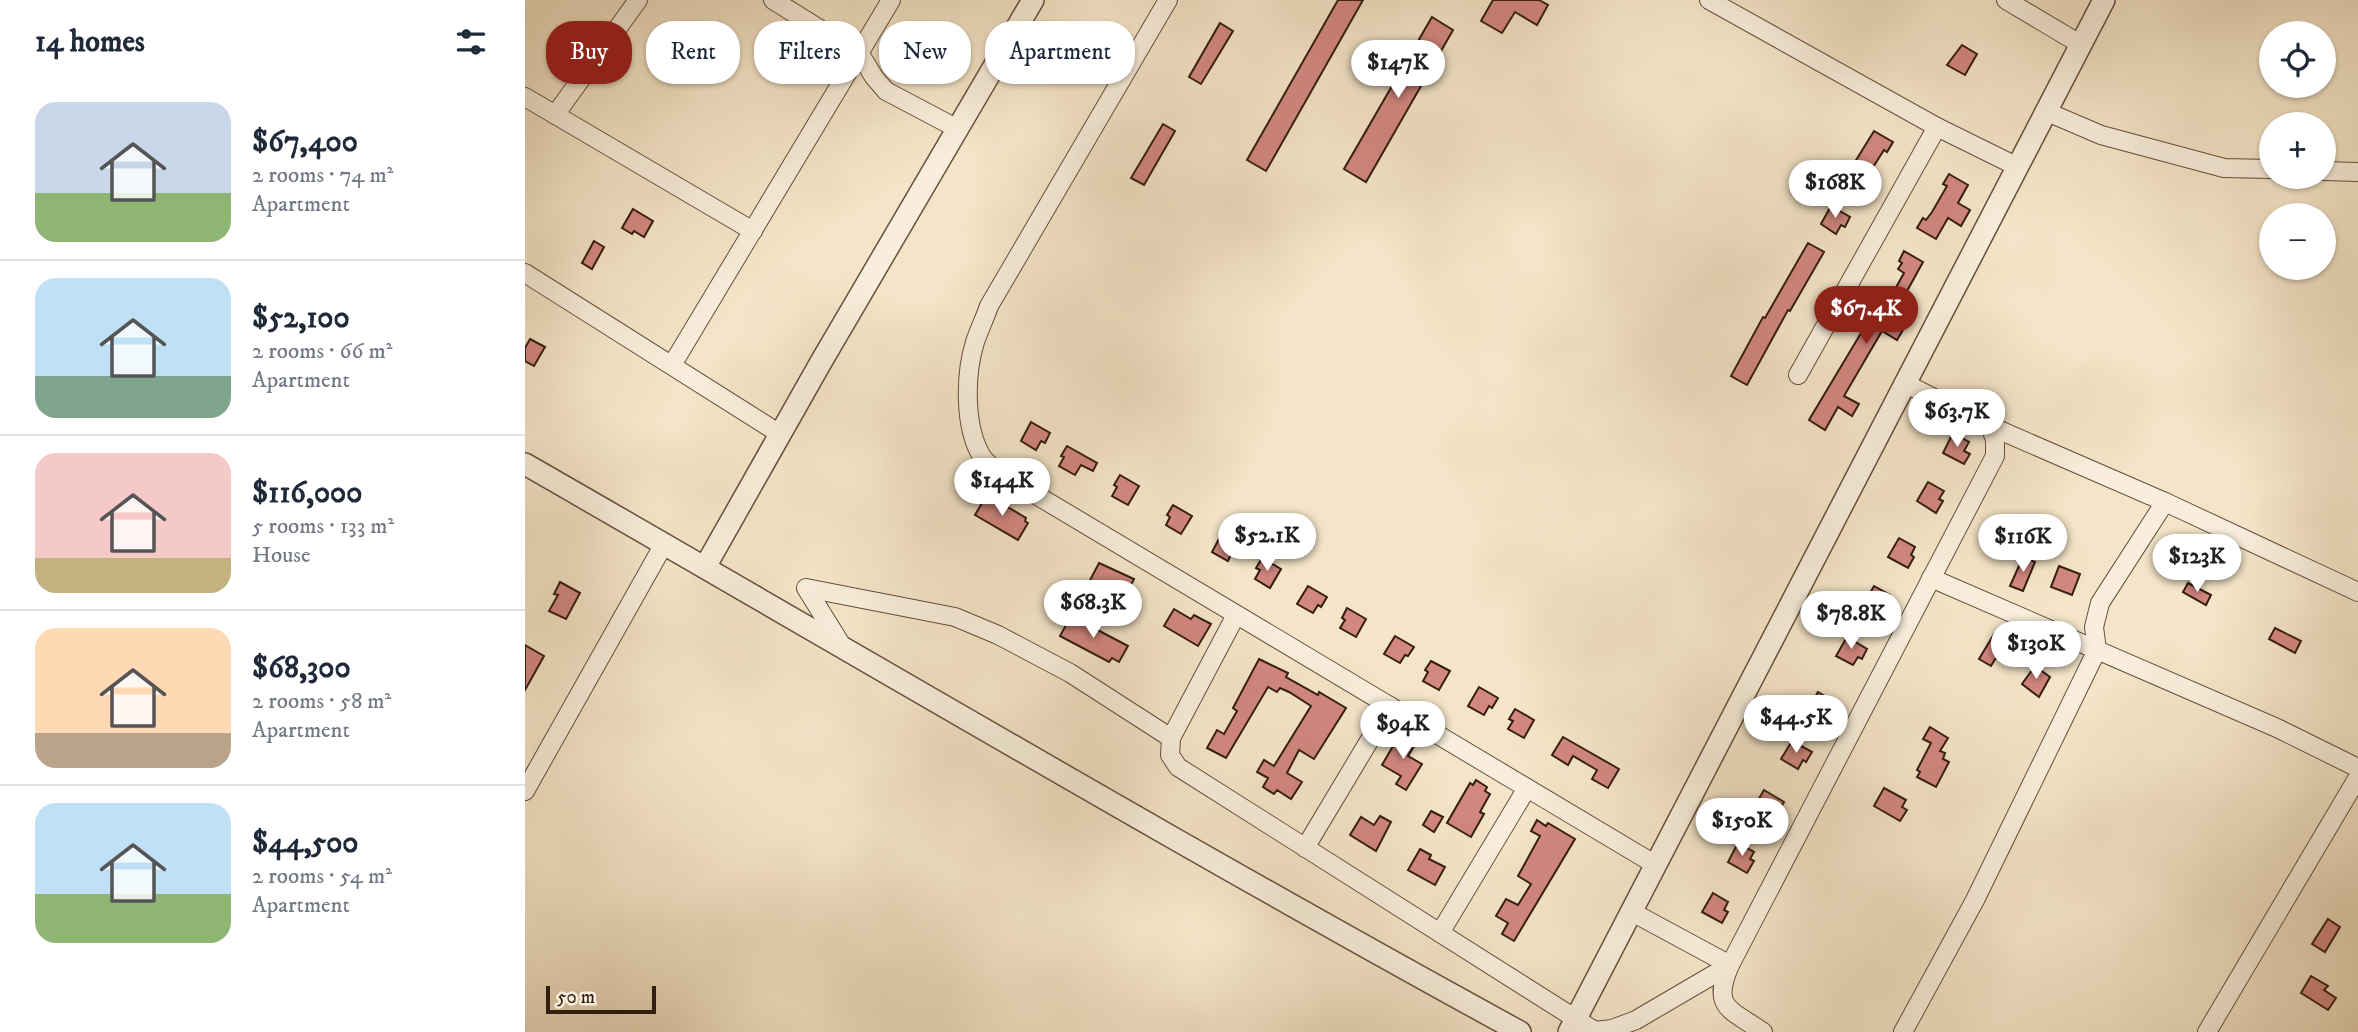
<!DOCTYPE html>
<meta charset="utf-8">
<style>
body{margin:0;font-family:"IM FELL DW Pica",serif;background:#f6f6f7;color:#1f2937;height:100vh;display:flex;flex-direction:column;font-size:26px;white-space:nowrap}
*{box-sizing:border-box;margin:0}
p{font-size:23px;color:#747a83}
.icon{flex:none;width:38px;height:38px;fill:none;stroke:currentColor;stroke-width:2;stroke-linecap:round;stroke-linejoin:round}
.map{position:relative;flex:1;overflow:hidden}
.panel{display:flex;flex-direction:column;background:#fff;width:525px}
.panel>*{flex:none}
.hud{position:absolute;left:21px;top:21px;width:665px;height:63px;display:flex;gap:14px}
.tools{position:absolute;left:1734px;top:21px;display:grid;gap:14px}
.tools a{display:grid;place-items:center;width:77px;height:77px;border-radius:50%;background:#fff;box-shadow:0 2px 5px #0004;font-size:35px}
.scale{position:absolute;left:21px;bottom:18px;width:110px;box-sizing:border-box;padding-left:7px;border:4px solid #351d0f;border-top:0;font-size:19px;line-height:24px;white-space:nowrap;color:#351d0f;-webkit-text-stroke:5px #f8eedb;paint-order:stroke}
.price{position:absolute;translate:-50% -60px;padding:0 16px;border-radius:24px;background:#fff;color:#222;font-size:23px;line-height:46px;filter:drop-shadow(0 2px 4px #0008)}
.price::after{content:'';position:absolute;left:50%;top:42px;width:21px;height:16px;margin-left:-10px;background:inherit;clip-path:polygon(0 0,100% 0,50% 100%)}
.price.active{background:#8f2418;color:#fff}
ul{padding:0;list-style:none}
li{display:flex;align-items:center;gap:21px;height:175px;padding:0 35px}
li+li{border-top:2px solid #e0e1e3}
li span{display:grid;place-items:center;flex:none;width:196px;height:140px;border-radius:21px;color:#555}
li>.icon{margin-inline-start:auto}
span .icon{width:84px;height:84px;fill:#fffc;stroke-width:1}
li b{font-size:30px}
h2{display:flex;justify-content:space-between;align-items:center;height:84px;padding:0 35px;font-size:30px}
.tag{padding:0 24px;border-radius:28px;background:#fff;box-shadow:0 2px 5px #0004;font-size:24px;line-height:63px}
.tag.active{background:#8f2418;color:#fff}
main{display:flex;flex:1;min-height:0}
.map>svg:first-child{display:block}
.building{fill:#d28780;stroke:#351d0f;stroke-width:2}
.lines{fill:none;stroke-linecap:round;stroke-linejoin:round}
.minor-casing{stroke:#654f3d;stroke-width:20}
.tertiary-casing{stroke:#654f3d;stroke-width:24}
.minor{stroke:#f8eedb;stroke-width:18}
.tertiary{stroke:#f8eedb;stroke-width:21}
</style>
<main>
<section class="panel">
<h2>14 homes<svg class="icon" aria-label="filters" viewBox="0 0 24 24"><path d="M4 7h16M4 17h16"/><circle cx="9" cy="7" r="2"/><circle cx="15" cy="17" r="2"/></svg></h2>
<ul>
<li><span style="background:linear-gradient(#c9d6e8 65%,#8fb573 0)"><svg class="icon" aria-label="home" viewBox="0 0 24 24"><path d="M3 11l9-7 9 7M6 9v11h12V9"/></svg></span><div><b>$67,400</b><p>2 rooms · 74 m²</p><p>Apartment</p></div></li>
<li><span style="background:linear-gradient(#bfe0f5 70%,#7fa58c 0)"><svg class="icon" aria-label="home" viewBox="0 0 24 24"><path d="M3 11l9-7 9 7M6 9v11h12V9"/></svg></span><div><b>$52,100</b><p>2 rooms · 66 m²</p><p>Apartment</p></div></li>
<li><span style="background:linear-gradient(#f6c9c9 75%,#c2b280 0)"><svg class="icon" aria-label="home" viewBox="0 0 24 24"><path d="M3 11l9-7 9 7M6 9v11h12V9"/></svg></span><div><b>$116,000</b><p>5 rooms · 133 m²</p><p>House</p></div></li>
<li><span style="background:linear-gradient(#ffd9b3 75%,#b9a48a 0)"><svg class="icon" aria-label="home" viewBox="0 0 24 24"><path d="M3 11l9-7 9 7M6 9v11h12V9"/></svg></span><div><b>$68,300</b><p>2 rooms · 58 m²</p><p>Apartment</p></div></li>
<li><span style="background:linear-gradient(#bfe0f5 65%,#8fb573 0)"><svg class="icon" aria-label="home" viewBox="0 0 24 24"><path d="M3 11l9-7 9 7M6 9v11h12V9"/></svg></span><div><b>$44,500</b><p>2 rooms · 54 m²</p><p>Apartment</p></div></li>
</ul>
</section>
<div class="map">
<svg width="1833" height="1032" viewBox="0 0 1833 1032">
<rect width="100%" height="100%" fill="#f4e5c8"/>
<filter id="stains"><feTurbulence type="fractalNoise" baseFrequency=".00286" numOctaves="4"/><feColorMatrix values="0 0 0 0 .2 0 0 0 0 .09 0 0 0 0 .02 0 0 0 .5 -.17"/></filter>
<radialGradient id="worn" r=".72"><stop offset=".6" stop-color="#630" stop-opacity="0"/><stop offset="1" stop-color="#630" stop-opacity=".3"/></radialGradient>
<g class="building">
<path d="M 813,0 L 838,0 L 741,171 L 722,160 Z"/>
<path d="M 968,0 L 1014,0 L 1023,5 L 1012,25 L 990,12 L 977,33 L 956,21 Z"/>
<path d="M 907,17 L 928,30 L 841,182 L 819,169 Z"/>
<path d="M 695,23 L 708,31 L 676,84 L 664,77 Z"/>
<path d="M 1437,45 L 1452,54 L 1440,75 L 1422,65 Z"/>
<path d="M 638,124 L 650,131 L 619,185 L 606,178 Z"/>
<path d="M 1349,131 L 1368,142 L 1362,152 L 1359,150 L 1338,183 L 1342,185 L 1336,194 L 1317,183 Z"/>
<path d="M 1424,174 L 1443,185 L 1433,203 L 1445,210 L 1436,226 L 1423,218 L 1411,239 L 1392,228 L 1398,218 L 1401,220 L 1407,212 L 1422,186 L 1418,184 Z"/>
<path d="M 1306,206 L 1325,217 L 1320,227 L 1316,225 L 1311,234 L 1296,224 Z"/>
<path d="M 108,209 L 128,221 L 119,237 L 109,231 L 107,234 L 97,228 Z"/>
<path d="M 69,241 L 79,247 L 67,269 L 57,263 Z"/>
<path d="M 1283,243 L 1299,252 L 1265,311 L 1263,310 L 1222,385 L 1206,376 L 1238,317 L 1240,318 Z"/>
<path d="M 1379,251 L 1398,262 L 1366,320 L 1379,328 L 1372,340 L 1357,331 L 1319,396 L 1334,404 L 1327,416 L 1313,407 L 1300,430 L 1284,420 L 1363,288 L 1369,291 L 1379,273 L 1373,269 L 1377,263 L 1374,261 Z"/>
<path d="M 5,339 L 20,347 L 9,366 L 0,361 L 0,348 Z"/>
<path d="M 506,422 L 525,433 L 520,443 L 516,441 L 511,450 L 496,441 Z"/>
<path d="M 1428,433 L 1444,442 L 1439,451 L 1445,454 L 1439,464 L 1418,453 Z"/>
<path d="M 542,446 L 572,463 L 568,471 L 556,465 L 550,475 L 534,466 L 539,457 L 536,456 Z"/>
<path d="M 595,475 L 614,486 L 603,505 L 587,496 L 592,487 L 589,485 Z"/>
<path d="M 1403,482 L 1419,491 L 1414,499 L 1418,501 L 1411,513 L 1392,501 Z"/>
<path d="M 466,497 L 501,518 L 500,521 L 503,523 L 493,540 L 450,515 L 460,498 L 464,500 Z"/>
<path d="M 648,505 L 667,516 L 656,534 L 641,525 L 645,517 L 642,515 Z"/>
<path d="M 697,533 L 716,544 L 711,554 L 707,552 L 703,561 L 687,552 Z"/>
<path d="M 1374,538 L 1390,547 L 1386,555 L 1389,557 L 1383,568 L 1363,557 Z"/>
<path d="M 1498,557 L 1510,562 L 1498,591 L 1485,586 Z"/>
<path d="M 737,558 L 756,569 L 745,588 L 730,579 L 735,570 L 731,568 Z"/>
<path d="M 574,563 L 609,579 L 598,601 L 564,582 Z"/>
<path d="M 1534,566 L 1555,574 L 1547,595 L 1526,587 Z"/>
<path d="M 35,582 L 55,593 L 41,619 L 24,611 L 33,595 L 29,594 Z"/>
<path d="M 1663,583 L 1686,595 L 1681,605 L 1658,592 Z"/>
<path d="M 783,586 L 802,597 L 796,607 L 793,605 L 788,613 L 772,604 Z"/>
<path d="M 1349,586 L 1365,595 L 1361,603 L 1364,605 L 1358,616 L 1338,605 Z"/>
<path d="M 822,608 L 841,619 L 831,637 L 815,628 L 820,620 L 817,618 Z"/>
<path d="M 649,609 L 666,619 L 669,615 L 686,624 L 673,646 L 639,626 Z"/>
<path d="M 546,616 L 603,646 L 594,662 L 587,658 L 584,662 L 535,636 Z"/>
<path d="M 1750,628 L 1776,641 L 1770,653 L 1744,639 Z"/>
<path d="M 1469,634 L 1481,641 L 1466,666 L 1454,659 Z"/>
<path d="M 870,636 L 889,647 L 883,656 L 880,655 L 875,663 L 859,654 Z"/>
<path d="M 1322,637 L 1342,649 L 1337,659 L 1333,657 L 1328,665 L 1311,656 Z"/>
<path d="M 0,645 L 19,656 L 0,690 Z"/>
<path d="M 734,659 L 763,673 L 761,677 L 793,695 L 794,692 L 821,708 L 789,759 L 774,750 L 762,773 L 777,782 L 766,799 L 752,790 L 749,794 L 738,787 L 743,778 L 732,772 L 739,760 L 749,766 L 786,706 L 764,692 L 755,688 L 752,692 L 743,687 L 701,758 L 682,748 L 692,730 L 699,734 L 712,711 L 708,708 Z"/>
<path d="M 906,661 L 925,671 L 914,690 L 898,681 L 903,672 L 900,670 Z"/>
<path d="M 1510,666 L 1525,677 L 1514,697 L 1497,684 Z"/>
<path d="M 954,687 L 973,698 L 967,708 L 964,706 L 959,715 L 943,706 Z"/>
<path d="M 1293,692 L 1313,704 L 1307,714 L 1304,712 L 1299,721 L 1282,711 Z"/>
<path d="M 990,709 L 1009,720 L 999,738 L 983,729 L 988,721 L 984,719 Z"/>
<path d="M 1405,727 L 1423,738 L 1415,751 L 1420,753 L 1418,759 L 1424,762 L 1411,787 L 1392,777 L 1395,772 L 1392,770 L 1406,743 L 1398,739 Z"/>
<path d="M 875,734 L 891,743 L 883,756 L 897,764 L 881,790 L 871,784 L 876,776 L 857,765 Z"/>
<path d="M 1038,737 L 1094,769 L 1083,788 L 1067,779 L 1072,770 L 1048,756 L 1043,765 L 1027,755 Z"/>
<path d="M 1267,741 L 1287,752 L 1281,762 L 1278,760 L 1273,769 L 1256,759 Z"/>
<path d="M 951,780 L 962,787 L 960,791 L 965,794 L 955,812 L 959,814 L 946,837 L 922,823 L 945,783 L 948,785 Z"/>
<path d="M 1359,788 L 1381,800 L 1377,807 L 1382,810 L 1375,821 L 1349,806 Z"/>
<path d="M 1239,790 L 1259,802 L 1253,812 L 1250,810 L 1245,819 L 1228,809 Z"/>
<path d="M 906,811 L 918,817 L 909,832 L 898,825 Z"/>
<path d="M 855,816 L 866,822 L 851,851 L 825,835 L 836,817 L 849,825 Z"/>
<path d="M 1012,820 L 1021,826 L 1023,823 L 1050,839 L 989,941 L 977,934 L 983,923 L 971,916 L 981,899 L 993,905 L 1006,884 L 993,876 L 1015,836 L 1006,831 Z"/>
<path d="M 1213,843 L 1229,852 L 1225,859 L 1229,861 L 1222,873 L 1203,862 Z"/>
<path d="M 895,849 L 906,855 L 904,859 L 920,867 L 910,885 L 883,870 Z"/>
<path d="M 1188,893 L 1203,902 L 1199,910 L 1203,912 L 1197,923 L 1177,912 Z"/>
<path d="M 1803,919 L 1815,927 L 1800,952 L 1787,944 Z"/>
<path d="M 1786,976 L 1803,986 L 1799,990 L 1811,998 L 1803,1010 L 1776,993 Z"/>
</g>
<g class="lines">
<defs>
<g id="minor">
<path d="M 248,0 L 335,54 L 349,77 L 361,91 L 433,129"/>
<path d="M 643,0 L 464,306 C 460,318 454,330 450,342 C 440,374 439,426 456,455 C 459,461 466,466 471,471 L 1131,865"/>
<path d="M 1184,0 L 1412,127 L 1491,166"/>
<path d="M 1481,0 L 1555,44"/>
<path d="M 0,97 L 228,231"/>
<path d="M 1520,111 L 1576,135 L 1699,168 L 1746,169"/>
<path d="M 30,115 L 113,0"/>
<path d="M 1799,171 L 1833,172"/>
<path d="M 0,273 L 255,434"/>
<path d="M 147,365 L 366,0"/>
<path d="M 1273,375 L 1412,127"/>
<path d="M 1465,426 L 1640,502 L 1833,592"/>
<path d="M 1406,578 L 1752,728 L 1833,768"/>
<path d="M 711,615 L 646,738 L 645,755 L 653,767 L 1070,1031 L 1087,1029 L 1111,1020 L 1205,965 L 1470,456 L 1470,440 L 1465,426 L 1379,383"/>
<path d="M 319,649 L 281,588 L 430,617 L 473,635 L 545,673 L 646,738"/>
<path d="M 0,791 L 139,544"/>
<path d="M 780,848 L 865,706"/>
<path d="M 1107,912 L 1205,965 C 1186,1008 1205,1009 1238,1032"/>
<path d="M 915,933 L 1002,788"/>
<path d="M 1378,1032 L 1450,900 L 1572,650 L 1569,627 L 1575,603 L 1640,502"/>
<path d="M 1682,1032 L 1833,777"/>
</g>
<g id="tertiary">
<path d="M 0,464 C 331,654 660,849 995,1032"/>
<path d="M 180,567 L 296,362 L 508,0"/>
<path d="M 1044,1032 L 1579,0"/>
</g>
</defs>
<use href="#minor" class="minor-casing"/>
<use href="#tertiary" class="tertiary-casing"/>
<use href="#minor" class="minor"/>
<use href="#tertiary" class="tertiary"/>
</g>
<rect width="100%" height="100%" filter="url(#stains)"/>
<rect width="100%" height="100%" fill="url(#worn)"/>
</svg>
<div class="tools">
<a><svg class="icon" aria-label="locate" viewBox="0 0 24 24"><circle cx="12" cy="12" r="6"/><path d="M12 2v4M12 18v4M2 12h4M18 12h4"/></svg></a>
<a>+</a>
<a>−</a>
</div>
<div class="scale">50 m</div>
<b class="price" style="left:873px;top:100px">$147K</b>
<b class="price" style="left:1310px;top:220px">$168K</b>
<b class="price active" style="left:1341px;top:346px">$67.4K</b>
<b class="price" style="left:1432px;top:449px">$63.7K</b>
<b class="price" style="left:477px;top:518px">$144K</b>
<b class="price" style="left:742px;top:573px">$52.1K</b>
<b class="price" style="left:1498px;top:574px">$116K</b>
<b class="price" style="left:1672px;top:594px">$123K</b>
<b class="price" style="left:568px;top:640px">$68.3K</b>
<b class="price" style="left:1326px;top:651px">$78.8K</b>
<b class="price" style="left:1511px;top:681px">$130K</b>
<b class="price" style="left:1271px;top:755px">$44.5K</b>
<b class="price" style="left:878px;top:761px">$94K</b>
<b class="price" style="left:1217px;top:858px">$150K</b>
<div class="hud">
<a class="tag active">Buy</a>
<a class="tag">Rent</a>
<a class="tag">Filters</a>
<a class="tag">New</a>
<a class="tag">Apartment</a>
</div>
</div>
</main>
